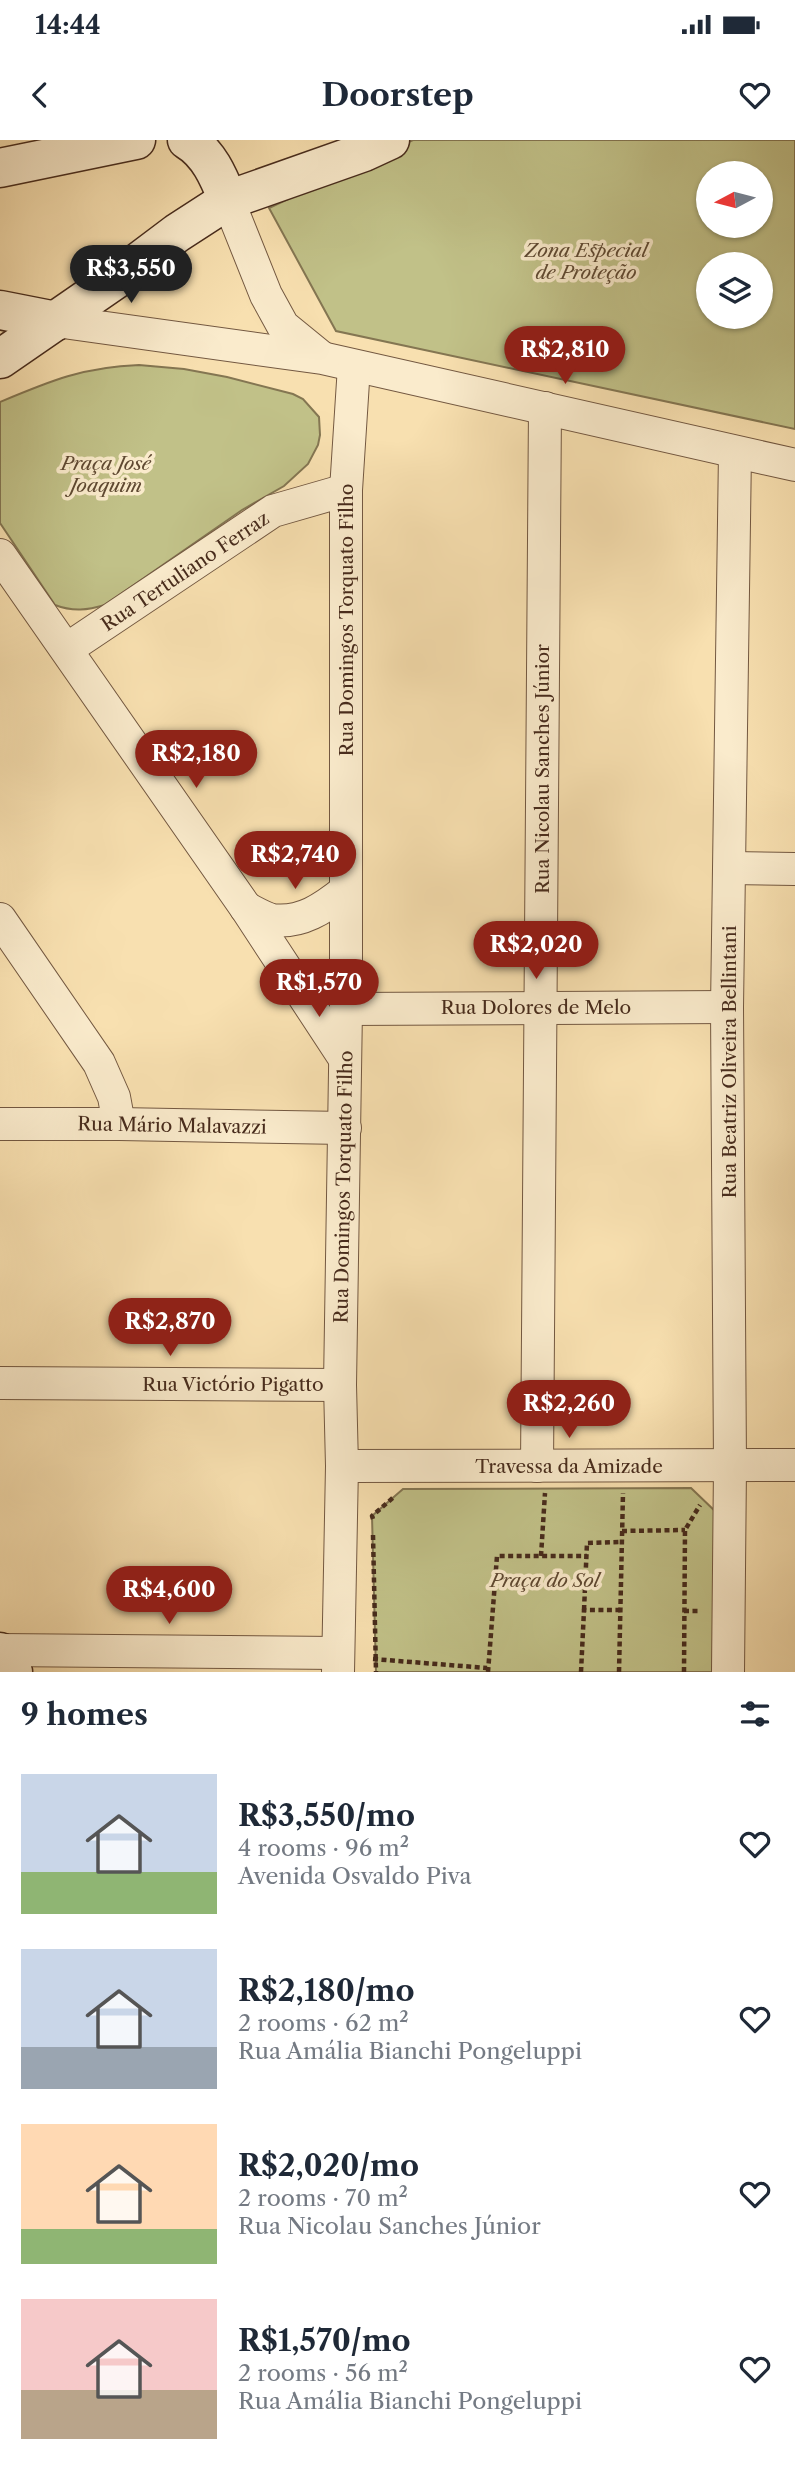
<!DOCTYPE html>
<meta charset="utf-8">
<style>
body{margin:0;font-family:"Libre Caslon Text",serif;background:#f2f2f3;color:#1f2937;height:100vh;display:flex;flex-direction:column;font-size:26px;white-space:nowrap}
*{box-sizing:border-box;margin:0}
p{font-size:23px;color:#747a83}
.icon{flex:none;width:38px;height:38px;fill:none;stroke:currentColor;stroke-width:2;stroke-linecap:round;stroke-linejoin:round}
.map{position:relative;height:1532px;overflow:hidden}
.sheet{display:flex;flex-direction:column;background:#fff;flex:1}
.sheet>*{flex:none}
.needle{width:46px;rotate:263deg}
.controls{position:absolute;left:696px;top:21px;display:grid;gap:14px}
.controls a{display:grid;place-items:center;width:77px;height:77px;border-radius:50%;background:#fff;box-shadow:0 2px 5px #0004;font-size:35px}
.price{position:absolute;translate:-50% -60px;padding:0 16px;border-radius:24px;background:#8f2418;color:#fff;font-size:23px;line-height:46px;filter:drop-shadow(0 2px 4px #0008)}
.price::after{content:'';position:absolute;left:50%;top:42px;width:21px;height:16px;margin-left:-10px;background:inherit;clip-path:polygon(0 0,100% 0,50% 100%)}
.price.on{background:#222;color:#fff}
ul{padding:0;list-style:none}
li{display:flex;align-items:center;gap:21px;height:175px;padding:0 21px}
li span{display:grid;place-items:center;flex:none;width:196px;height:140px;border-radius:0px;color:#555}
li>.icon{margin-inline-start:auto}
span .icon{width:84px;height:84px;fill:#fffc;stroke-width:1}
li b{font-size:30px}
h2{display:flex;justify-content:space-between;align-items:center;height:84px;padding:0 21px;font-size:30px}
.status{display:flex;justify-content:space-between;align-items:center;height:49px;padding:0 35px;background:#fff;direction:ltr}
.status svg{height:19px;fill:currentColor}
header{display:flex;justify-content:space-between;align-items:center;height:91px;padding:0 21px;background:#fff;font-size:32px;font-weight:700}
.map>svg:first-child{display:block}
.green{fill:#c1c188;stroke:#847652;stroke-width:2;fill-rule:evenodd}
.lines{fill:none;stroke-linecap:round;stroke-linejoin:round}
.street-casing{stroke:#735841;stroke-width:34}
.secondary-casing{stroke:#472b1c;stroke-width:41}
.path{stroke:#472b1c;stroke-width:4.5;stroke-dasharray:5 3.5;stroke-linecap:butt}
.street{stroke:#faebcc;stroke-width:32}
.secondary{stroke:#faebcc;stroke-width:38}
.labels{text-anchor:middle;stroke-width:7;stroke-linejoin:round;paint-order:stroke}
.park-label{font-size:19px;font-style:italic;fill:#5f4932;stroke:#faebcc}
.street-label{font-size:19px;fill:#472b1c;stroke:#faebcc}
</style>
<div class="status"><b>14:44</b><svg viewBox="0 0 49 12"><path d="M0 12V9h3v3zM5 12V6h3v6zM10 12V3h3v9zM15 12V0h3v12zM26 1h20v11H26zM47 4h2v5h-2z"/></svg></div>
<header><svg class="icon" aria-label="back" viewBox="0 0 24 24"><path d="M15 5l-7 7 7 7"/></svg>Doorstep<svg class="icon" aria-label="heart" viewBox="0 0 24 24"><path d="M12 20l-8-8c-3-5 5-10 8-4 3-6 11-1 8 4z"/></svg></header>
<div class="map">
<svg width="795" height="1532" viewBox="0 0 795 1532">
<rect width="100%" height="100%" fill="#f8e0b0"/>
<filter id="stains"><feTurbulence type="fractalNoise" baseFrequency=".00286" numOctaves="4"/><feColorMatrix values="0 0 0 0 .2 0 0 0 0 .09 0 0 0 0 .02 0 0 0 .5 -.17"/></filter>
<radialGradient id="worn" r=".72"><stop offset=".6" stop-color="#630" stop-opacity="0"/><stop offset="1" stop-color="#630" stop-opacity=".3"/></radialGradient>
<g class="green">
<path d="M 413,0 L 795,0 L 795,289 L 336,191 L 269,68 ZM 709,33 L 761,33 L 761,86 L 709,86 ZM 709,124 L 761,124 L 761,177 L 709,177 Z"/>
<path d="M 139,225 L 184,229 L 227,237 L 293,254 L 303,259 L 319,277 L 320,295 L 318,305 L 308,324 L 284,346 L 242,370 L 105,465 C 88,470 73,472 55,465 L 0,383 L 0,262 C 50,241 83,227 139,225 Z"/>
<path d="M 691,1348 L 718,1374 L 713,1532 L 376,1532 L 372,1376 L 403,1349 Z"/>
</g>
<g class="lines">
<defs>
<g id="street">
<path d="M 228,60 L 266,155 L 283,186 L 321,217"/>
<path d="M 56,181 L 322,218 L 795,325"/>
<path d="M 0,415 L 246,768 L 345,919"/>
<path d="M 67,509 L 273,371 L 346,350"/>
<path d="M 730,728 L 795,729"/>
<path d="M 246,768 C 254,772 264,778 272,780 C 301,784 324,768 345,751"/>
<path d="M 0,779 L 99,923 L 114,957 L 119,984"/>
<path d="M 346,869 L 727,867"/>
<path d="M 0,984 L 119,984 L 345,988"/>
<path d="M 0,1243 L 340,1245"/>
<path d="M 342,1326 L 795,1325"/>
<path d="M 537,1326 L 545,268"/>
<path d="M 0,1510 L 337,1513"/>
<path d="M 338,1532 L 342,1326 L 340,1245 L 346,869 L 346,350 L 354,226"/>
<path d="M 728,1532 L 730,1326 L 727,867 L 735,312"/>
</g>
<g id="secondary">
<path d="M 187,0 C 209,13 219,38 228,60"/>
<path d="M 0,28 L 136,0"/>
<path d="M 0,170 L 56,181"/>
<path d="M 0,219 L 116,139 L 177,93 L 228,60 L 364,12 L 390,0"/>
<path d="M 0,1512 L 13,1532"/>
</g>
</defs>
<use href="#street" class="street-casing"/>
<use href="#secondary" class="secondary-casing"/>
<g class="path">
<path d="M 373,1379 L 372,1376 L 395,1356"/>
<path d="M 622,1391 L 685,1390"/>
<path d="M 373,1395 L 376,1532"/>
<path d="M 541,1416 L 545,1353"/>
<path d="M 584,1470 L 587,1403 L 622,1402"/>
<path d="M 684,1471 L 701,1471"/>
<path d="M 373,1519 L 487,1528"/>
<path d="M 488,1532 L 497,1416 L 587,1416"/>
<path d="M 581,1532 L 584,1470 L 621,1470"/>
<path d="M 619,1532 L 623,1353"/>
<path d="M 684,1532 L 685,1390 L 700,1365"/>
</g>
<use href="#street" class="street"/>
<use href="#secondary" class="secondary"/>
</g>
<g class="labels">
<g class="park-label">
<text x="586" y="117">Zona Especial<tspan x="586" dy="22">de Proteção</tspan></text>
<text x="106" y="330">Praça José<tspan x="106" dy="22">Joaquim</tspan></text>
<text x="545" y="1447">Praça do Sol</text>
</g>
<g class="street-label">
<text transform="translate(185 431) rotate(-34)" y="7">Rua Tertuliano Ferraz</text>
<text transform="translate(346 480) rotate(-90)" y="7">Rua Domingos Torquato Filho</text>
<text transform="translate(542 629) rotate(-90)" y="7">Rua Nicolau Sanches Júnior</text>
<text x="536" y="874">Rua Dolores de Melo</text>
<text transform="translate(729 922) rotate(-90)" y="7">Rua Beatriz Oliveira Bellintani</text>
<text transform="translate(172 985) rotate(1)" y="7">Rua Mário Malavazzi</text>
<text transform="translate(343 1047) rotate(-89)" y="7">Rua Domingos Torquato Filho</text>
<text x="233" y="1251">Rua Victório Pigatto</text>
<text x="569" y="1333">Travessa da Amizade</text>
</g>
</g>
<rect width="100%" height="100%" filter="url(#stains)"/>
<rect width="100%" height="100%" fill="url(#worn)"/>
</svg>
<div class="controls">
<a><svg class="needle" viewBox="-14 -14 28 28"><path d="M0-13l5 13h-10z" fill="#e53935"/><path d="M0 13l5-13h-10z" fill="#747a83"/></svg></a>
<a><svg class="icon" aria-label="layers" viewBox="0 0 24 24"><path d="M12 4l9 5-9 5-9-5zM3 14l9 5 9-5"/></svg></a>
</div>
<b class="price on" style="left:131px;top:165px">R$3,550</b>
<b class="price" style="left:565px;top:246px">R$2,810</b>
<b class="price" style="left:196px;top:650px">R$2,180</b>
<b class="price" style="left:295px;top:751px">R$2,740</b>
<b class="price" style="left:536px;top:841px">R$2,020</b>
<b class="price" style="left:319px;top:879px">R$1,570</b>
<b class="price" style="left:170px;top:1218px">R$2,870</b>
<b class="price" style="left:569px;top:1300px">R$2,260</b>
<b class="price" style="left:169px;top:1486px">R$4,600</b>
</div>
<section class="sheet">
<h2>9 homes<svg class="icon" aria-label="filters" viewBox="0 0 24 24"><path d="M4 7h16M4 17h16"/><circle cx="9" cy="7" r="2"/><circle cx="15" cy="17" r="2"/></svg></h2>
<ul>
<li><span style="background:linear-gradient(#c9d6e8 70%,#8fb573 0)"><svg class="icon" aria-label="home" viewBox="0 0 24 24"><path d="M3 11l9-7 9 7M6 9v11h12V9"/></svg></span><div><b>R$3,550/mo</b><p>4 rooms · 96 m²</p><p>Avenida Osvaldo Piva</p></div><svg class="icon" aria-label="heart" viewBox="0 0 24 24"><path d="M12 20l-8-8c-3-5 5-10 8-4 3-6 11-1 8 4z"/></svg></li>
<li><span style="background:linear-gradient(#c9d6e8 70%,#9aa5b1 0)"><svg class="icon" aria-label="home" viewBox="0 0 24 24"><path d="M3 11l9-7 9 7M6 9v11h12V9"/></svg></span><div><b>R$2,180/mo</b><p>2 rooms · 62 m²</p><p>Rua Amália Bianchi Pongeluppi</p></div><svg class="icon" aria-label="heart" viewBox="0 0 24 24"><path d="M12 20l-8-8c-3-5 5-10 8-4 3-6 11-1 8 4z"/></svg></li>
<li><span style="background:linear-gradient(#ffd9b3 75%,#8fb573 0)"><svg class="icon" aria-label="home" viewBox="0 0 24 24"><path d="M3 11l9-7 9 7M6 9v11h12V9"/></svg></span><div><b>R$2,020/mo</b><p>2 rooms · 70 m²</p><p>Rua Nicolau Sanches Júnior</p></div><svg class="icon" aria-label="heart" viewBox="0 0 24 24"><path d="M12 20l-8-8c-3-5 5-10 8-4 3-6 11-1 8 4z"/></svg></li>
<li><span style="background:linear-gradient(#f6c9c9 65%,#b9a48a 0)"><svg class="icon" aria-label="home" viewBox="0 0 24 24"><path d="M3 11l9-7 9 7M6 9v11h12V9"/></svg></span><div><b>R$1,570/mo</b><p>2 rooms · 56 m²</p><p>Rua Amália Bianchi Pongeluppi</p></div><svg class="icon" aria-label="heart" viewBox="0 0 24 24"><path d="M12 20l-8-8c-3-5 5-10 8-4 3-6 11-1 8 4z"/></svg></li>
</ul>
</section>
